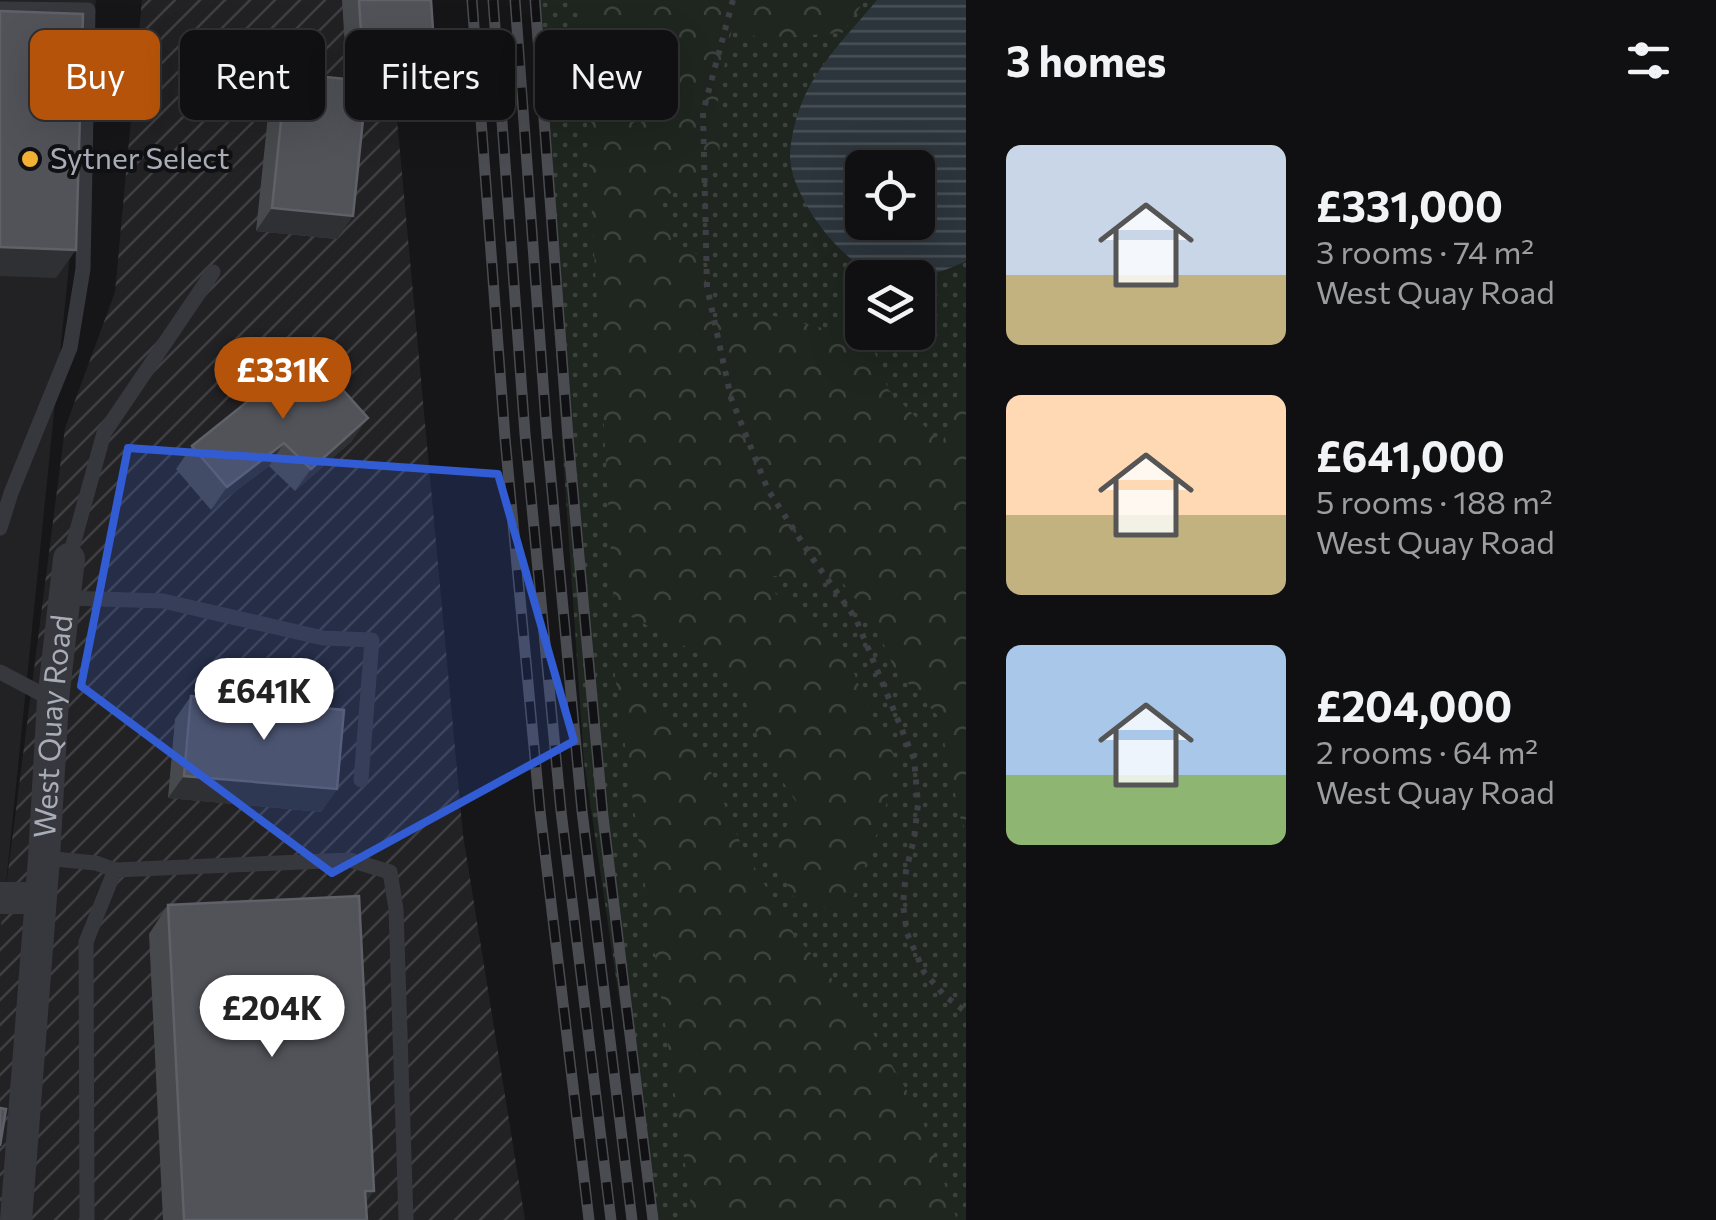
<!DOCTYPE html>
<meta charset="utf-8">
<style>
body{margin:0;font-family:Commissioner,sans-serif;background:#1e1e20;color:#f1f3f6;height:100vh;display:flex;flex-direction:column;font-size:38px;white-space:nowrap}
*{box-sizing:border-box;margin:0}
p{font-size:32px;color:#9c9d9f}
.icon{flex:none;width:55px;height:55px;fill:none;stroke:currentColor;stroke-width:2;stroke-linecap:round;stroke-linejoin:round}
.map{position:relative;flex:1;overflow:hidden}
.sheet{display:flex;flex-direction:column;background:#101012;width:750px}
.sheet>*{flex:none}
.banner{position:absolute;left:30px;top:30px;width:785px;height:90px;display:flex;gap:20px}
.buttons{position:absolute;left:845px;top:150px;display:grid;gap:20px}
.buttons a{display:grid;place-items:center;width:90px;height:90px;border-radius:15px;background:#101012;box-shadow:0 10px 40px #0002,0 0 0 2px #303032;font-size:50px}
.price{position:absolute;translate:-50% -85px;padding:0 22px;border-radius:35px;background:#fff;color:#222;font-size:32px;line-height:65px;filter:drop-shadow(0 2px 5px #0008)}
.price::after{content:'';position:absolute;left:50%;top:60px;width:30px;height:22px;margin-left:-15px;background:inherit;clip-path:polygon(0 0,100% 0,50% 100%)}
.price.on{background:#b45309;color:#fff}
ul{padding:0;list-style:none}
li{display:flex;align-items:center;gap:30px;height:250px;padding:0 40px}
li span{display:grid;place-items:center;flex:none;width:280px;height:200px;border-radius:15px;color:#555}
li>.icon{margin-inline-start:auto}
span .icon{width:120px;height:120px;fill:#fffc;stroke-width:1}
li b{font-size:42px}
h2{display:flex;justify-content:space-between;align-items:center;height:120px;padding:0 40px;font-size:42px}
.chip{padding:0 35px;border-radius:15px;background:#101012;box-shadow:0 10px 40px #0002,0 0 0 2px #303032;font-size:35px;line-height:90px}
.chip.on{background:#b45309;color:#fff}
main{display:flex;flex:1;min-height:0}
.map>svg:first-child{display:block}
.built{fill:#222225}
.industrial{fill:url(#industrial-furrows)}
.grass{fill:url(#grass-dots);fill-rule:evenodd}
.forest{fill:url(#forest-crowns)}
.water{fill:url(#water-rules);fill-rule:evenodd}
.lines{fill:none;stroke-linecap:round;stroke-linejoin:round}
.path{stroke:#3d3f44;stroke-width:6;stroke-dasharray:5 8;stroke-linecap:butt}
.service{stroke:#37383d;stroke-width:15}
.minor{stroke:#37383d;stroke-width:32}
.rail-casing{stroke:#4a4c52;stroke-width:11}
.rail{stroke:#111113;stroke-width:8;stroke-dasharray:22;stroke-linecap:butt}
.wall{fill:#47494d}
.shaded-wall{fill:#2f3033}
.building{fill:#525359;stroke:#5f6168;stroke-width:2.5}
.marked{fill:#325cd3;fill-opacity:0.2;stroke:#325cd3;stroke-width:8;stroke-linejoin:round}
.poi-dot{fill:#f2b134;stroke:#111113;stroke-width:4}
.labels{text-anchor:middle;stroke-width:8;stroke-linejoin:round;paint-order:stroke}
.poi-label{font-size:30px;fill:#a8adb8;stroke:#111113;text-anchor:start}
.street-label{font-size:30px;fill:#a8adb8;stroke:#111113}
</style>
<main>
<div class="map">
<svg width="966" height="1220" viewBox="0 0 966 1220">
<defs>
<pattern id="industrial-furrows" width="10" height="10" patternUnits="userSpaceOnUse" patternTransform="scale(2.5)"><rect width="10" height="10" fill="#222225"/><path d="M-1 1l2-2M0 10L10 0M9 11l2-2" fill="none" stroke="#3f3f43"/></pattern>
<pattern id="grass-dots" width="8" height="8" patternUnits="userSpaceOnUse" patternTransform="scale(2.5)"><rect width="8" height="8" fill="#1e261f"/><path d="M2 2h.1M6 6h.1" fill="none" stroke="#3c433d" stroke-width="1.8" stroke-linecap="round"/></pattern>
<pattern id="forest-crowns" width="20" height="18" patternUnits="userSpaceOnUse" patternTransform="scale(2.5)"><rect width="20" height="18" fill="#1e261f"/><path d="M2 6a3 3 0 1 1 6 0M12 15a3 3 0 1 1 6 0" fill="none" stroke="#3c433d"/></pattern>
<pattern id="water-rules" width="6" height="5" patternUnits="userSpaceOnUse" patternTransform="scale(2.5)"><rect width="6" height="5" fill="#2c353c"/><path d="M0 2.5h6" fill="none" stroke="#485056"/></pattern>
</defs>
<rect width="100%" height="100%" fill="#161618"/>
<path class="built" d="M 0,0 L 96,0 L 1,934 L 0,934 Z"/>
<path class="industrial" d="M 142,0 L 386,0 L 463,835 L 525,1220 L 0,1220 L 0,934 L 65,428 L 115,292 Z"/>
<path class="grass" d="M 532,0 L 966,0 L 966,1220 L 652,1220 L 584,762 ZM 862,168 L 918,168 L 918,222 L 862,222 ZM 862,278 L 918,278 L 918,332 L 862,332 Z"/>
<g class="forest">
<path d="M 580,0 L 865,0 L 842,33 L 756,38 L 734,18 L 718,98 L 720,162 L 695,184 L 661,197 L 672,243 L 702,256 L 712,322 L 770,315 L 870,340 L 888,389 L 942,444 L 958,392 L 966,377 L 966,831 L 960,817 L 939,717 L 894,668 L 874,622 L 842,582 L 773,576 L 772,591 L 842,644 L 866,702 L 894,755 L 885,812 L 847,914 L 794,897 L 771,854 L 798,805 L 762,749 L 741,689 L 695,652 L 614,607 Z"/>
<path d="M 612,654 L 701,748 L 740,842 L 789,927 L 864,1018 L 920,1113 L 957,1220 L 693,1220 Z"/>
</g>
<path class="water" d="M 877,0 L 966,0 L 966,261 C 942,273 912,282 885,277 C 844,269 791,197 790,157 C 790,142 795,119 801,105 C 816,65 851,32 877,0 ZM 862,168 L 918,168 L 918,222 L 862,222 Z"/>
<g class="lines">
<path class="path" d="M 733,0 L 703,112 L 707,287 L 731,398 L 768,490 L 813,559 L 856,619 L 914,759 L 918,804 L 914,839 L 906,871 L 903,905 L 907,933 L 924,972 L 945,996 L 966,1012"/>
<g class="service">
<path d="M 0,9 L 88,10 L 83,269 L 70,348 L 11,493 L 0,528"/>
<path d="M 69,559 L 104,433 L 213,272"/>
<path d="M 65,598 L 163,601 L 323,638 L 372,640 L 361,780"/>
<path d="M 0,672 L 53,700"/>
<path d="M 44,858 L 96,863 L 115,870"/>
<path d="M 87,1220 L 86,942 L 115,870 L 350,860 L 390,872 L 396,909 L 406,1220"/>
</g>
<g class="minor">
<path d="M 0,898 L 41,898"/>
<path id="s1" d="M 16,1220 L 44,858 L 53,700 L 69,559"/>
</g>
<defs>
<g id="rail">
<path d="M 472,0 L 505,438 L 540,811 L 589,1220"/>
<path d="M 493,0 L 525,434 L 561,811 L 611,1220"/>
<path d="M 515,0 L 547,437 L 582,811 L 632,1220"/>
<path d="M 535,0 L 568,437 L 603,817 L 653,1220"/>
</g>
</defs>
<use href="#rail" class="rail-casing"/>
<use href="#rail" class="rail"/>
</g>
<g class="wall">
<path d="M 342,0 L 431,0 L 435,60 L 419,82 L 366,85 L 337,239 L 256,231 L 270,96 L 286,73 L 347,79 Z"/>
<path d="M 352,441 L 295,491 L 269,466 L 211,510 L 176,469 L 192,446 Z"/>
<path d="M 191,696 L 337,789 L 321,812 L 168,798 L 175,719 Z"/>
<path d="M 168,905 L 366,1203 L 367,1220 L 163,1220 L 149,934 Z"/>
</g>
<g class="shaded-wall">
<path d="M 435,60 L 419,82 L 347,87 L 363,64 Z"/>
<path d="M 272,208 L 353,216 L 337,239 L 256,231 Z"/>
<path d="M 0,247 L 76,250 L 56,278 L 0,276 Z"/>
<path d="M 368,418 L 352,441 L 295,491 L 311,469 Z"/>
<path d="M 284,443 L 269,466 L 211,510 L 227,487 Z"/>
<path d="M 184,776 L 337,789 L 321,812 L 168,798 Z"/>
<path d="M 365,1191 L 374,1191 L 354,1219 Z"/>
</g>
<g class="building">
<path d="M 359,0 L 431,0 L 435,60 L 363,64 Z"/>
<path d="M 0,11 L 83,14 L 76,250 L 0,247 Z"/>
<path d="M 286,73 L 367,81 L 353,216 L 272,208 Z"/>
<path d="M 309,352 L 368,418 L 311,469 L 284,443 L 227,487 L 192,446 Z"/>
<path d="M 191,696 L 344,710 L 337,789 L 184,776 Z"/>
<path d="M 359,896 L 374,1191 L 365,1191 L 367,1220 L 184,1220 L 168,905 Z"/>
<path d="M 0,1108 L 6,1109 L 0,1146 Z"/>
</g>
<path class="marked" d="M 128,448 L 498,474 L 574,741 L 332,873 L 81,686 Z"/>
<circle class="poi-dot" cx="30" cy="159" r="10"/>
<g class="labels">
<g class="poi-label">
<text x="50" y="169">Sytner Select</text>
</g>
<g class="street-label">
<text dy="10" stroke="none"><textPath href="#s1" startOffset="495">West Quay Road</textPath></text>
</g>
</g>
</svg>
<div class="buttons">
<a><svg class="icon" aria-label="locate" viewBox="0 0 24 24"><circle cx="12" cy="12" r="6"/><path d="M12 2v4M12 18v4M2 12h4M18 12h4"/></svg></a>
<a><svg class="icon" aria-label="layers" viewBox="0 0 24 24"><path d="M12 4l9 5-9 5-9-5zM3 14l9 5 9-5"/></svg></a>
</div>
<b class="price on" style="left:283px;top:422px">£331K</b>
<b class="price" style="left:264px;top:743px">£641K</b>
<b class="price" style="left:272px;top:1060px">£204K</b>
<div class="banner">
<a class="chip on">Buy</a>
<a class="chip">Rent</a>
<a class="chip">Filters</a>
<a class="chip">New</a>
</div>
</div>
<section class="sheet">
<h2>3 homes<svg class="icon" aria-label="filters" viewBox="0 0 24 24"><path d="M4 7h16M4 17h16"/><circle cx="9" cy="7" r="2"/><circle cx="15" cy="17" r="2"/></svg></h2>
<ul>
<li><span style="background:linear-gradient(#c9d6e8 65%,#c2b280 0)"><svg class="icon" aria-label="home" viewBox="0 0 24 24"><path d="M3 11l9-7 9 7M6 9v11h12V9"/></svg></span><div><b>£331,000</b><p>3 rooms · 74 m²</p><p>West Quay Road</p></div></li>
<li><span style="background:linear-gradient(#ffd9b3 60%,#c2b280 0)"><svg class="icon" aria-label="home" viewBox="0 0 24 24"><path d="M3 11l9-7 9 7M6 9v11h12V9"/></svg></span><div><b>£641,000</b><p>5 rooms · 188 m²</p><p>West Quay Road</p></div></li>
<li><span style="background:linear-gradient(#a9c7e8 65%,#8fb573 0)"><svg class="icon" aria-label="home" viewBox="0 0 24 24"><path d="M3 11l9-7 9 7M6 9v11h12V9"/></svg></span><div><b>£204,000</b><p>2 rooms · 64 m²</p><p>West Quay Road</p></div></li>
</ul>
</section>
</main>
